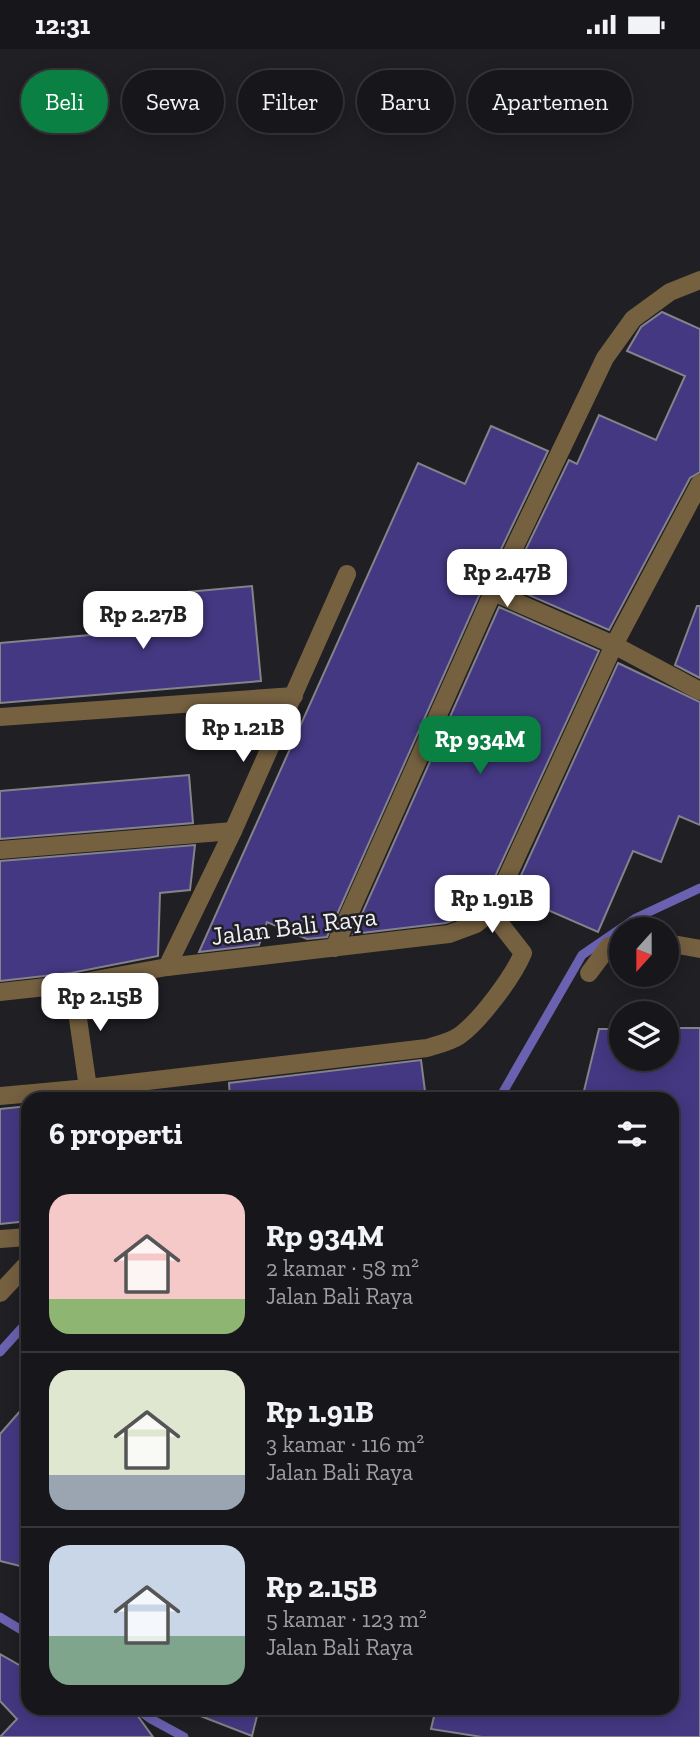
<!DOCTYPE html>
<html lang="id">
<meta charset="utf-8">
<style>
body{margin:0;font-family:"Zilla Slab",serif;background:#242428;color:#f1f3f6;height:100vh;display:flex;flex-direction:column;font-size:26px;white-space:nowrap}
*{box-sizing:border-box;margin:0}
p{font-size:23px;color:#9e9fa3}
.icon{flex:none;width:38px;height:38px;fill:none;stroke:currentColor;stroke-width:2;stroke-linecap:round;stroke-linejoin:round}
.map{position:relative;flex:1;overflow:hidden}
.sheet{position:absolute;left:21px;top:1043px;width:658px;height:623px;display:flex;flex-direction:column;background:#17171b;border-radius:21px;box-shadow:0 4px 18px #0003,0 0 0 2px #36363a}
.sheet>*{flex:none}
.top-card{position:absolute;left:21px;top:21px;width:658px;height:63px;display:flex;gap:14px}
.needle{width:46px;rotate:201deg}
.controls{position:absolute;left:609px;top:868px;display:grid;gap:14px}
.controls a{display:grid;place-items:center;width:70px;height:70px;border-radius:50%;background:#17171b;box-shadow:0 4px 18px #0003,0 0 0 2px #36363a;font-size:35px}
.price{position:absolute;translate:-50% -60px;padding:0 16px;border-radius:14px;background:#fff;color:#222;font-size:23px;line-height:46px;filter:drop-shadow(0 2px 4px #0008)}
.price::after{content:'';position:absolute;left:50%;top:42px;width:21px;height:16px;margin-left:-10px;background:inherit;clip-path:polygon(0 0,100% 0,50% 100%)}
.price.selected{background:#0b8043;color:#fff}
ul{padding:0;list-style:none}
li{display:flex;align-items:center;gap:21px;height:175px;padding:0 28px}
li+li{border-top:2px solid #36363a}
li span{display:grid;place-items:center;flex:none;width:196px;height:140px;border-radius:21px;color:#555}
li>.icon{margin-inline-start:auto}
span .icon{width:84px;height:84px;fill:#fffc;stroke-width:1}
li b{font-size:30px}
h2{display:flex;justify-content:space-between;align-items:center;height:84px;padding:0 28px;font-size:30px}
.tag{padding:0 24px;border-radius:32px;background:#17171b;box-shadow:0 4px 18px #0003,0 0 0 2px #36363a;font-size:24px;line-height:63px}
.tag.selected{background:#0b8043;color:#fff}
.status{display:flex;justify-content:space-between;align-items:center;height:49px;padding:0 35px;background:#17171b;direction:ltr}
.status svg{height:19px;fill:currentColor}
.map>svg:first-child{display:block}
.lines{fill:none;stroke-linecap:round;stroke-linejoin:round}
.stream{stroke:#6a61b0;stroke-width:9}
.building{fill:#443882;stroke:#838389;stroke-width:2}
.service{stroke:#756040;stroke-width:18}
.minor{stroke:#756040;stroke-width:18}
.labels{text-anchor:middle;stroke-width:5;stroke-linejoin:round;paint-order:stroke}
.street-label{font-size:26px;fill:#f0f0f4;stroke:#1f1f24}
</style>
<div class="status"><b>12:31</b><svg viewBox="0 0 49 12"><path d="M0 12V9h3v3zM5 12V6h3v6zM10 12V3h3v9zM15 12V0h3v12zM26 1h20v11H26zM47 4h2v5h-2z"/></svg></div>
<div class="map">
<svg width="700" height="1688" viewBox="0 0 700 1688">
<rect width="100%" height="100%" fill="#1f1f24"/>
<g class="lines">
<g class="stream">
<path d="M 499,1050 L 582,906 L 636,869 L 700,839"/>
<path d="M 0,1303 L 28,1272"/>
<path d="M 0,1568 L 28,1585"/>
<path d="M 136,1659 L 151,1670 L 184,1688"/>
</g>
</g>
<g class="building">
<path d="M 662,263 L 700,280 L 700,423 L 690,429 L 609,581 L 508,537 L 569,411 L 577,415 L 599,366 L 656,391 L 685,327 L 627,302 L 641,278 Z"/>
<path d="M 491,377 L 548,402 L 483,538 L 327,888 L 307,890 L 267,873 L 259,896 L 199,903 L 418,414 L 465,435 Z"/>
<path d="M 252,537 L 261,632 L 0,654 L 0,594 L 135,582 L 132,548 Z"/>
<path d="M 697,557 L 700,557 L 700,629 L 675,616 Z"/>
<path d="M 499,558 L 599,602 L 482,856 L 470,865 L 446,874 L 353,885 Z"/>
<path d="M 618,614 L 700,653 L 700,776 L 679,767 L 661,813 L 633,802 L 598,883 L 525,851 L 507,857 Z"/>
<path d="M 189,726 L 193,774 L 0,790 L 0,742 Z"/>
<path d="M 195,796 L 190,841 L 160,844 L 158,907 L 71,924 L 0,932 L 0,812 Z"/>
<path d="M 667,979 L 700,979 L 700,1688 L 482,1688 L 431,1680 L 436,1659 L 672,1659 L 672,1050 L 582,1050 L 599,980 L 621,980 L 621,1010 L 667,1010 Z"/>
<path d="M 421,1011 L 426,1050 L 230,1050 L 229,1034 Z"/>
<path d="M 28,1057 L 28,1172 L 0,1175 L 0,1060 Z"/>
<path d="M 28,1353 L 28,1519 L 0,1512 L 0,1385 Z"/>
<path d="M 0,1605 L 28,1621 L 28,1660 L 132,1659 L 153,1688 L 0,1688 L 17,1670 L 0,1652 Z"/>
<path d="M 185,1659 L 259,1659 L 252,1687 L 185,1661 Z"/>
</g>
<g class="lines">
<g class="service">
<path d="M 667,894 L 700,900"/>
<path d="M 589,924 L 609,897 L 621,894"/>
</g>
<g class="minor">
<path d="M 493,543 L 614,596 L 700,642"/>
<path d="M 0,668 L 294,647"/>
<path d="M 0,801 L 233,782"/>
<path d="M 334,899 L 493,543 L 605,309 L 633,270 L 670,243 L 700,231"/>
<path d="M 167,918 L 233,782 L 347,525"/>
<path d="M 73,935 L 88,1039"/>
<path d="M 0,943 L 73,935 L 167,918 L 449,885 L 476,875 L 491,863 L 614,596 L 700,434"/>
<path d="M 0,1047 L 88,1039 L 427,999 C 437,996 450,993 459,987 C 480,972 513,928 523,904 L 491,863"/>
<path d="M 0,1190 L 28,1188"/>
<path d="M 0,1244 L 28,1214"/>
</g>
</g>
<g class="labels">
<g class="street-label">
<text transform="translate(294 877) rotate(-7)" y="9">Jalan Bali Raya</text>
</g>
</g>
</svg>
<div class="controls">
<a><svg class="needle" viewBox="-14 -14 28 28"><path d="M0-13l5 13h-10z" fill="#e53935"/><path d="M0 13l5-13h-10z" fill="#9e9fa3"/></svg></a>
<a><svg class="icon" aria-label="layers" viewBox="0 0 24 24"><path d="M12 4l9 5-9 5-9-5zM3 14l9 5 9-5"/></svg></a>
</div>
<b class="price" style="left:507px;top:560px">Rp 2.47B</b>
<b class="price" style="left:143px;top:602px">Rp 2.27B</b>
<b class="price" style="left:243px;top:715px">Rp 1.21B</b>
<b class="price selected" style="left:480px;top:727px">Rp 934M</b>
<b class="price" style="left:492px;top:886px">Rp 1.91B</b>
<b class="price" style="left:100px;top:984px">Rp 2.15B</b>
<div class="top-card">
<a class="tag selected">Beli</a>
<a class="tag">Sewa</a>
<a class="tag">Filter</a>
<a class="tag">Baru</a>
<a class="tag">Apartemen</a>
</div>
<section class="sheet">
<h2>6 properti<svg class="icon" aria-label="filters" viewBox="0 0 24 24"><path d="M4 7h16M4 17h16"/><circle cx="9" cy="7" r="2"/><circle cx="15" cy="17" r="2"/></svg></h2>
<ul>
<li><span style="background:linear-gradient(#f6c9c9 75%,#8fb573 0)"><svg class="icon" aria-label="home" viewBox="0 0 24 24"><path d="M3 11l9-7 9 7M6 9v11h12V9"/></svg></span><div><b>Rp 934M</b><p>2 kamar · 58 m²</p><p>Jalan Bali Raya</p></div></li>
<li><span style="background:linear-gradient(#dfe7d0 75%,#9aa5b1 0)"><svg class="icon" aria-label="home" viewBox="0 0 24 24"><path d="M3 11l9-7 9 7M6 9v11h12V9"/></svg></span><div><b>Rp 1.91B</b><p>3 kamar · 116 m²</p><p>Jalan Bali Raya</p></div></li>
<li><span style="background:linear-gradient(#c9d6e8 65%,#7fa58c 0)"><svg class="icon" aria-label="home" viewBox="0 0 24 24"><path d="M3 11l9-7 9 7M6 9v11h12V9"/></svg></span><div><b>Rp 2.15B</b><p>5 kamar · 123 m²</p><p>Jalan Bali Raya</p></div></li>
</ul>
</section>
</div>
